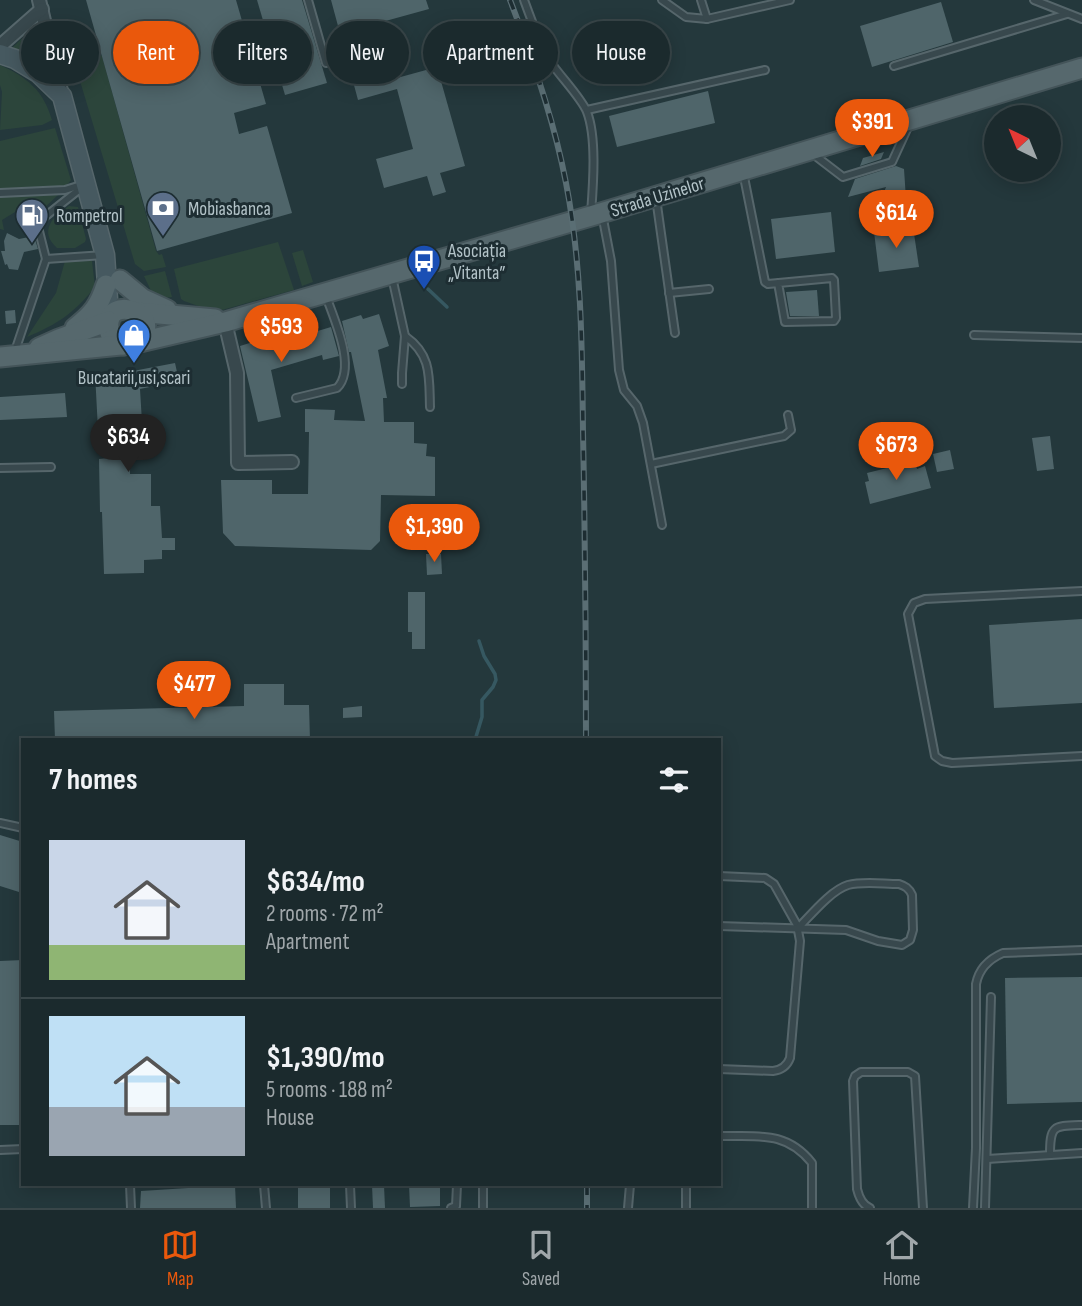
<!DOCTYPE html>
<meta charset="utf-8">
<style>
body{margin:0;font-family:"Sofia Sans Condensed",sans-serif;background:#283639;color:#f1f3f6;height:100vh;display:flex;flex-direction:column;font-size:26px;white-space:nowrap}
*{box-sizing:border-box;margin:0}
p{font-size:23px;color:#a0a7aa}
.icon{flex:none;width:38px;height:38px;fill:none;stroke:currentColor;stroke-width:2;stroke-linecap:round;stroke-linejoin:round}
.map{position:relative;flex:1;overflow:hidden}
.sheet{position:absolute;left:21px;top:738px;width:700px;height:448px;display:flex;flex-direction:column;background:#1b2a2d;border-radius:0px;box-shadow:0 4px 18px #0003,0 0 0 2px #394649}
.sheet>*{flex:none}
.top-card{position:absolute;left:21px;top:21px;width:700px;height:63px;display:flex;gap:14px}
.needle{width:46px;rotate:317deg}
.buttons{position:absolute;left:984px;top:105px;display:grid;gap:14px}
.buttons a{display:grid;place-items:center;width:77px;height:77px;border-radius:50%;background:#1b2a2d;box-shadow:0 4px 18px #0003,0 0 0 2px #394649;font-size:35px}
.price{position:absolute;translate:-50% -60px;padding:0 16px;border-radius:24px;background:#ea580c;color:#fff;font-size:23px;line-height:46px;filter:drop-shadow(0 2px 4px #0008)}
.price::after{content:'';position:absolute;left:50%;top:42px;width:21px;height:16px;margin-left:-10px;background:inherit;clip-path:polygon(0 0,100% 0,50% 100%)}
.price.selected{background:#222;color:#fff}
ul{padding:0;list-style:none}
li{display:flex;align-items:center;gap:21px;height:175px;padding:0 28px}
li+li{border-top:2px solid #394649}
li span{display:grid;place-items:center;flex:none;width:196px;height:140px;border-radius:0px;color:#555}
li>.icon{margin-inline-start:auto}
span .icon{width:84px;height:84px;fill:#fffc;stroke-width:1}
li b{font-size:30px}
h2{display:flex;justify-content:space-between;align-items:center;height:84px;padding:0 28px;font-size:30px}
.chip{padding:0 24px;border-radius:32px;background:#1b2a2d;box-shadow:0 4px 18px #0003,0 0 0 2px #394649;font-size:24px;line-height:63px}
.chip.selected{background:#ea580c;color:#fff}
.dock{display:flex;justify-content:space-around;align-items:center;height:98px;border-top:2px solid #394649;background:#1b2a2d;font-size:19px;color:#a0a7aa}
.dock a{display:grid;justify-items:center;gap:4px}
.dock .selected{color:#ea580c}
.map>svg:first-child{display:block}
.green{fill:#2c453b}
.lines{fill:none;stroke-linecap:round;stroke-linejoin:round}
.stream{stroke:#365861;stroke-width:3.5}
.building{fill:#4f656a}
.lane-casing{stroke:#56666b;stroke-width:10}
.street-casing{stroke:#56666b;stroke-width:16}
.secondary-casing{stroke:#56666b;stroke-width:21}
.primary-casing{stroke:#445459;stroke-width:23}
.lane{stroke:#38484d;stroke-width:6}
.street{stroke:#38484d;stroke-width:12}
.secondary{stroke:#465960;stroke-width:18}
.primary{stroke:#56686d;stroke-width:19}
.rail-casing{stroke:#5a6e74;stroke-width:6}
.rail{stroke:#1d2d32;stroke-width:3.5;stroke-dasharray:10;stroke-linecap:butt}
.labels{text-anchor:middle;stroke-width:6;stroke-linejoin:round;paint-order:stroke}
.street-label{font-size:19px;fill:#b3c3c8;stroke:#1d2d32}
.poi-label{font-size:19px;fill:#b3c3c8;stroke:#1d2d32;text-anchor:start}
</style>
<div class="map">
<svg width="1082" height="1208" viewBox="0 0 1082 1208">
<rect width="100%" height="100%" fill="#24383c"/>
<g class="green">
<path d="M 35,27 L 39,30 L 47,64 L 46,65 L 15,50 L 13,47 L 33,28 Z"/>
<path d="M 68,41 L 102,56 L 156,251 L 159,255 L 162,254 L 166,267 L 144,271 L 135,264 Z"/>
<path d="M 0,65 C 28,78 43,90 52,120 L 42,125 L 0,130 L 2,92 L 0,85 Z"/>
<path d="M 55,128 L 71,180 L 66,186 L 0,189 L 0,141 Z"/>
<path d="M 58,195 L 42,210 L 35,214 L 28,204 L 2,220 L 4,230 L 0,229 L 0,196 Z"/>
<path d="M 69,206 L 78,207 L 86,239 L 85,242 L 75,248 L 57,248 C 38,231 53,216 69,206 Z"/>
<path d="M 278,242 L 294,290 L 222,310 L 207,309 L 184,301 L 181,299 L 174,269 Z"/>
<path d="M 303,250 L 313,282 L 302,286 L 292,253 Z"/>
<path d="M 84,259 L 92,261 L 95,287 C 74,313 58,324 27,337 L 56,293 L 65,261 Z"/>
<path d="M 165,271 L 172,297 L 165,298 L 152,293 L 144,276 Z"/>
</g>
<g class="lines">
<g class="stream">
<path d="M 428,289 L 447,307"/>
<path d="M 475,740 L 482,717 L 482,700 L 493,687 L 496,680 L 495,674 L 484,656 L 479,641"/>
</g>
</g>
<g class="building">
<path d="M 86,0 L 236,0 L 266,104 L 234,113 L 239,134 L 267,126 L 292,213 L 157,251 Z"/>
<path d="M 257,0 L 302,0 L 327,83 L 285,95 Z"/>
<path d="M 331,0 L 426,0 L 429,9 L 371,25 L 386,81 L 437,67 L 465,166 L 440,173 L 446,192 L 433,196 L 427,176 L 384,188 L 376,159 L 413,149 L 397,89 L 358,100 Z"/>
<path d="M 941,2 L 953,42 L 872,67 L 860,26 Z"/>
<path d="M 708,91 L 715,123 L 617,147 L 609,116 Z"/>
<path d="M 884,152 L 881,159 L 860,166 L 863,158 Z"/>
<path d="M 896,166 L 904,169 L 906,199 L 904,204 L 883,195 L 886,187 L 848,197 L 855,179 Z"/>
<path d="M 831,212 L 835,252 L 776,259 L 771,219 Z"/>
<path d="M 913,227 L 919,267 L 879,272 L 874,232 Z"/>
<path d="M 7,233 L 19,239 L 34,236 L 38,249 L 24,252 L 18,270 L 9,269 L 7,264 L 5,265 L 1,251 L 5,251 L 4,241 Z"/>
<path d="M 817,290 L 819,316 L 790,316 L 786,292 Z"/>
<path d="M 15,310 L 16,323 L 6,324 L 5,311 Z"/>
<path d="M 379,314 L 389,346 L 378,350 L 387,398 L 383,398 L 384,422 L 414,422 L 414,443 L 427,444 L 426,456 L 435,457 L 435,496 L 381,495 L 380,541 L 371,550 L 235,546 L 223,533 L 221,480 L 272,480 L 272,494 L 308,494 L 309,432 L 305,432 L 305,409 L 335,410 L 334,420 L 365,421 L 351,352 L 349,352 L 342,321 L 361,315 L 363,319 Z"/>
<path d="M 331,327 L 339,356 L 323,360 L 322,355 L 271,370 L 281,417 L 258,422 L 240,346 L 289,331 L 291,339 Z"/>
<path d="M 175,363 L 179,381 L 140,389 L 142,422 L 128,423 L 130,474 L 151,474 L 151,506 L 160,506 L 162,538 L 175,538 L 175,550 L 162,550 L 162,559 L 144,560 L 144,573 L 104,574 L 102,512 L 100,512 L 99,459 L 108,458 L 109,429 L 98,430 L 95,373 L 133,371 Z"/>
<path d="M 65,393 L 67,417 L 0,420 L 0,397 Z"/>
<path d="M 1050,436 L 1054,469 L 1037,471 L 1032,438 Z"/>
<path d="M 950,450 L 954,469 L 937,472 L 933,454 Z"/>
<path d="M 915,461 L 917,469 L 925,466 L 931,488 L 870,504 L 865,482 L 869,481 L 867,473 Z"/>
<path d="M 426,554 L 441,554 L 442,574 L 427,575 Z"/>
<path d="M 408,592 L 425,592 L 425,649 L 412,649 L 412,632 L 408,632 Z"/>
<path d="M 1082,619 L 1082,703 L 994,708 L 989,625 Z"/>
<path d="M 244,684 L 284,684 L 284,705 L 309,705 L 310,740 L 55,740 L 54,711 L 244,706 Z"/>
<path d="M 362,706 L 362,717 L 343,718 L 343,708 Z"/>
<path d="M 0,835 L 23,842 L 23,881 L 19,892 L 0,886 Z"/>
<path d="M 23,960 L 23,1125 L 0,1125 L 0,961 Z"/>
<path d="M 1082,977 L 1082,1102 L 1007,1104 L 1005,978 Z"/>
<path d="M 235,1185 L 236,1208 L 140,1208 L 141,1191 Z"/>
<rect x="298" y="1185" width="32" height="23"/>
<path d="M 372,1185 L 384,1185 L 385,1208 L 373,1208 Z"/>
<path d="M 409,1185 L 440,1185 L 440,1206 L 410,1207 Z"/>
</g>
<g class="lines">
<defs>
<g id="lane">
<path d="M 308,0 L 326,63"/>
<path d="M 524,0 C 532,22 540,44 552,64 C 561,77 582,99 587,112 C 597,138 593,186 591,214"/>
<path d="M 662,0 L 686,17 L 707,19 L 790,0"/>
<path d="M 701,0 L 707,19"/>
<path d="M 1034,0 L 1082,19"/>
<path d="M 894,66 L 1067,14"/>
<path d="M 587,110 L 765,70"/>
<path d="M 813,154 L 843,177 L 892,162 L 909,125"/>
<path d="M 743,172 L 765,282 L 768,284 L 832,278 L 834,280 L 836,318 L 834,321 L 785,322 L 778,283"/>
<path d="M 85,185 L 37,223 L 46,259 L 104,255"/>
<path d="M 0,193 L 65,190 L 81,185"/>
<path d="M 656,198 L 675,333"/>
<path d="M 602,214 L 611,261 L 619,370 L 624,390 L 637,406 L 643,423 L 662,525"/>
<path d="M 392,277 L 405,336 L 402,373 L 402,384"/>
<path d="M 669,293 L 709,289"/>
<path d="M 974,335 L 1082,338"/>
<path d="M 405,336 C 432,355 429,377 430,407"/>
<path d="M 14,354 L 46,259"/>
<path d="M 296,398 L 337,388 C 357,368 334,319 326,296"/>
<path d="M 651,464 L 784,436 L 791,430 L 788,415"/>
<path d="M 0,468 L 51,467"/>
<path d="M 1082,591 L 925,599 L 914,603 L 908,614 L 935,756 L 942,761 L 952,763 L 1082,756"/>
<path d="M 0,823 L 23,828"/>
<path d="M 719,876 L 765,878 L 774,884 L 797,925 L 800,941 L 790,1058 C 787,1066 782,1070 773,1071 L 719,1069"/>
<path d="M 719,926 L 846,930 L 878,941 L 902,945 L 910,940 L 913,930 L 912,895 C 909,888 905,886 899,884 C 883,884 863,881 848,885 C 831,890 810,916 797,929"/>
<path d="M 719,1136 C 757,1137 786,1130 812,1163 L 812,1208"/>
<path d="M 0,1150 L 23,1149"/>
<path d="M 1050,1155 C 1050,1125 1053,1126 1082,1125"/>
<path d="M 987,1159 L 1082,1153"/>
<path d="M 130,1185 L 131,1208"/>
<path d="M 264,1185 L 266,1208"/>
<path d="M 350,1185 L 351,1208"/>
<path d="M 451,1208 L 456,1206 L 457,1185"/>
<path d="M 483,1208 L 483,1185"/>
<path d="M 628,1208 L 630,1185"/>
<path d="M 686,1208 L 686,1185"/>
<path d="M 870,1208 C 862,1205 859,1197 857,1189 L 853,1081 L 855,1076 L 861,1072 L 908,1072 L 915,1076 L 923,1208"/>
<path d="M 973,1208 L 976,1148 L 976,984 C 979,968 989,959 1003,953 L 1082,950"/>
<path d="M 985,1208 L 991,997"/>
</g>
<g id="street">
<path d="M 39,0 L 62,95"/>
<path d="M 0,46 L 42,9"/>
<path d="M 225,322 L 237,373 L 238,463 L 292,462"/>
</g>
<path id="secondary" d="M 0,54 L 15,59 L 38,73 L 62,96 L 105,255 L 108,299"/>
<g id="primary">
<path d="M 120,280 L 143,299 L 167,310"/>
<path d="M 137,312 L 215,319"/>
<path d="M 75,328 C 93,314 99,306 106,285"/>
<path d="M 123,345 C 116,342 110,338 109,329 C 104,291 171,315 135,343"/>
<path d="M 39,348 L 59,339 L 109,321"/>
<path d="M 0,357 L 131,344 L 225,322 L 591,216 L 1082,68"/>
</g>
</defs>
<use href="#lane" class="lane-casing"/>
<use href="#street" class="street-casing"/>
<use href="#secondary" class="secondary-casing"/>
<use href="#primary" class="primary-casing"/>
<use href="#lane" class="lane"/>
<use href="#street" class="street"/>
<use href="#secondary" class="secondary"/>
<use href="#primary" class="primary"/>
<defs>
<g id="rail">
<path d="M 510,0 C 533,59 554,120 566,183 C 582,265 582,349 583,432 C 585,535 586,637 586,740"/>
<path d="M 587,1185 L 587,1208"/>
</g>
</defs>
<use href="#rail" class="rail-casing"/>
<use href="#rail" class="rail"/>
</g>
<defs>
<symbol id="bank-pin" viewBox="-11 -11 22 30"><path d="M0 17L-7.5 6A9.5 9.5 0 1 1 7.5 6Z" fill="#5c6f8a" stroke="#1d2d32"/><path d="M-6-4H6V4H-6ZM0-2.3a2.3 2.3 0 1 0 0 4.6a2.3 2.3 0 1 0 0-4.6Z" fill="#fff"/></symbol>
<symbol id="fuel-pin" viewBox="-11 -11 22 30"><path d="M0 17L-7.5 6A9.5 9.5 0 1 1 7.5 6Z" fill="#5c6f8a" stroke="#1d2d32"/><path d="M-5.5-6h7V0h2V4h1.3V-2.5L3-4.5l.8-.8L6-3V5H2.5V1h-1V6h-7ZM-4.2-4.7v3.2H.2V-4.7Z" fill="#fff"/></symbol>
<symbol id="bus-pin" viewBox="-11 -11 22 30"><path d="M0 17L-7.5 6A9.5 9.5 0 1 1 7.5 6Z" fill="#1a4fb4" stroke="#1d2d32"/><path d="M-5-6H5V4H4V6H2V4H-2V6H-4V4H-5ZM-3.5-4V0h7V-4ZM-3.5 1.2v1.5H-2V1.2ZM2 1.2v1.5H3.5V1.2Z" fill="#fff"/></symbol>
<symbol id="shop-pin" viewBox="-11 -11 22 30"><path d="M0 17L-7.5 6A9.5 9.5 0 1 1 7.5 6Z" fill="#3f7fe0" stroke="#1d2d32"/><path d="M-5-2.5h2.3a2.7 3.5 0 0 1 5.4 0H5L5.5 6h-11ZM-1.5-2.5h3a1.5 2.3 0 0 0-3 0Z" fill="#fff"/></symbol>
</defs>
<g fill-rule="evenodd">
<use href="#bank-pin" x="144" y="189" width="38" height="52"/>
<use href="#fuel-pin" x="13" y="196" width="38" height="52"/>
<use href="#bus-pin" x="405" y="242" width="38" height="52"/>
<use href="#shop-pin" x="115" y="316" width="38" height="52"/>
</g>
<g class="labels">
<g class="street-label">
<text transform="translate(657 196) rotate(-17)" y="7">Strada Uzinelor</text>
</g>
<g class="poi-label">
<text x="188" y="215">Mobiasbanca</text>
<text x="56" y="222">Rompetrol</text>
<text x="448" y="257">Asociația<tspan x="448" dy="22">„Vitanta”</tspan></text>
<text x="134" y="384" text-anchor="middle">Bucatarii,usi,scari</text>
</g>
</g>
</svg>
<div class="buttons">
<a><svg class="needle" viewBox="-14 -14 28 28"><path d="M0-13l5 13h-10z" fill="#e53935"/><path d="M0 13l5-13h-10z" fill="#a0a7aa"/></svg></a>
</div>
<b class="price" style="left:872px;top:159px">$391</b>
<b class="price" style="left:896px;top:250px">$614</b>
<b class="price" style="left:281px;top:364px">$593</b>
<b class="price selected" style="left:128px;top:474px">$634</b>
<b class="price" style="left:896px;top:482px">$673</b>
<b class="price" style="left:434px;top:564px">$1,390</b>
<b class="price" style="left:194px;top:721px">$477</b>
<div class="top-card">
<a class="chip">Buy</a>
<a class="chip selected">Rent</a>
<a class="chip">Filters</a>
<a class="chip">New</a>
<a class="chip">Apartment</a>
<a class="chip">House</a>
</div>
<section class="sheet">
<h2>7 homes<svg class="icon" aria-label="filters" viewBox="0 0 24 24"><path d="M4 7h16M4 17h16"/><circle cx="9" cy="7" r="2"/><circle cx="15" cy="17" r="2"/></svg></h2>
<ul>
<li><span style="background:linear-gradient(#c9d6e8 75%,#8fb573 0)"><svg class="icon" aria-label="home" viewBox="0 0 24 24"><path d="M3 11l9-7 9 7M6 9v11h12V9"/></svg></span><div><b>$634/mo</b><p>2 rooms · 72 m²</p><p>Apartment</p></div></li>
<li><span style="background:linear-gradient(#bfe0f5 65%,#9aa5b1 0)"><svg class="icon" aria-label="home" viewBox="0 0 24 24"><path d="M3 11l9-7 9 7M6 9v11h12V9"/></svg></span><div><b>$1,390/mo</b><p>5 rooms · 188 m²</p><p>House</p></div></li>
</ul>
</section>
</div>
<nav class="dock">
<a class="selected"><svg class="icon" aria-label="map" viewBox="0 0 24 24"><path d="M3 6l6-2 6 2 6-2v14l-6 2-6-2-6 2zM9 4v14M15 6v14"/></svg>Map</a>
<a><svg class="icon" aria-label="saved" viewBox="0 0 24 24"><path d="M7 4h10v16l-5-4-5 4z"/></svg>Saved</a>
<a><svg class="icon" aria-label="home" viewBox="0 0 24 24"><path d="M3 11l9-7 9 7M6 9v11h12V9"/></svg>Home</a>
</nav>
